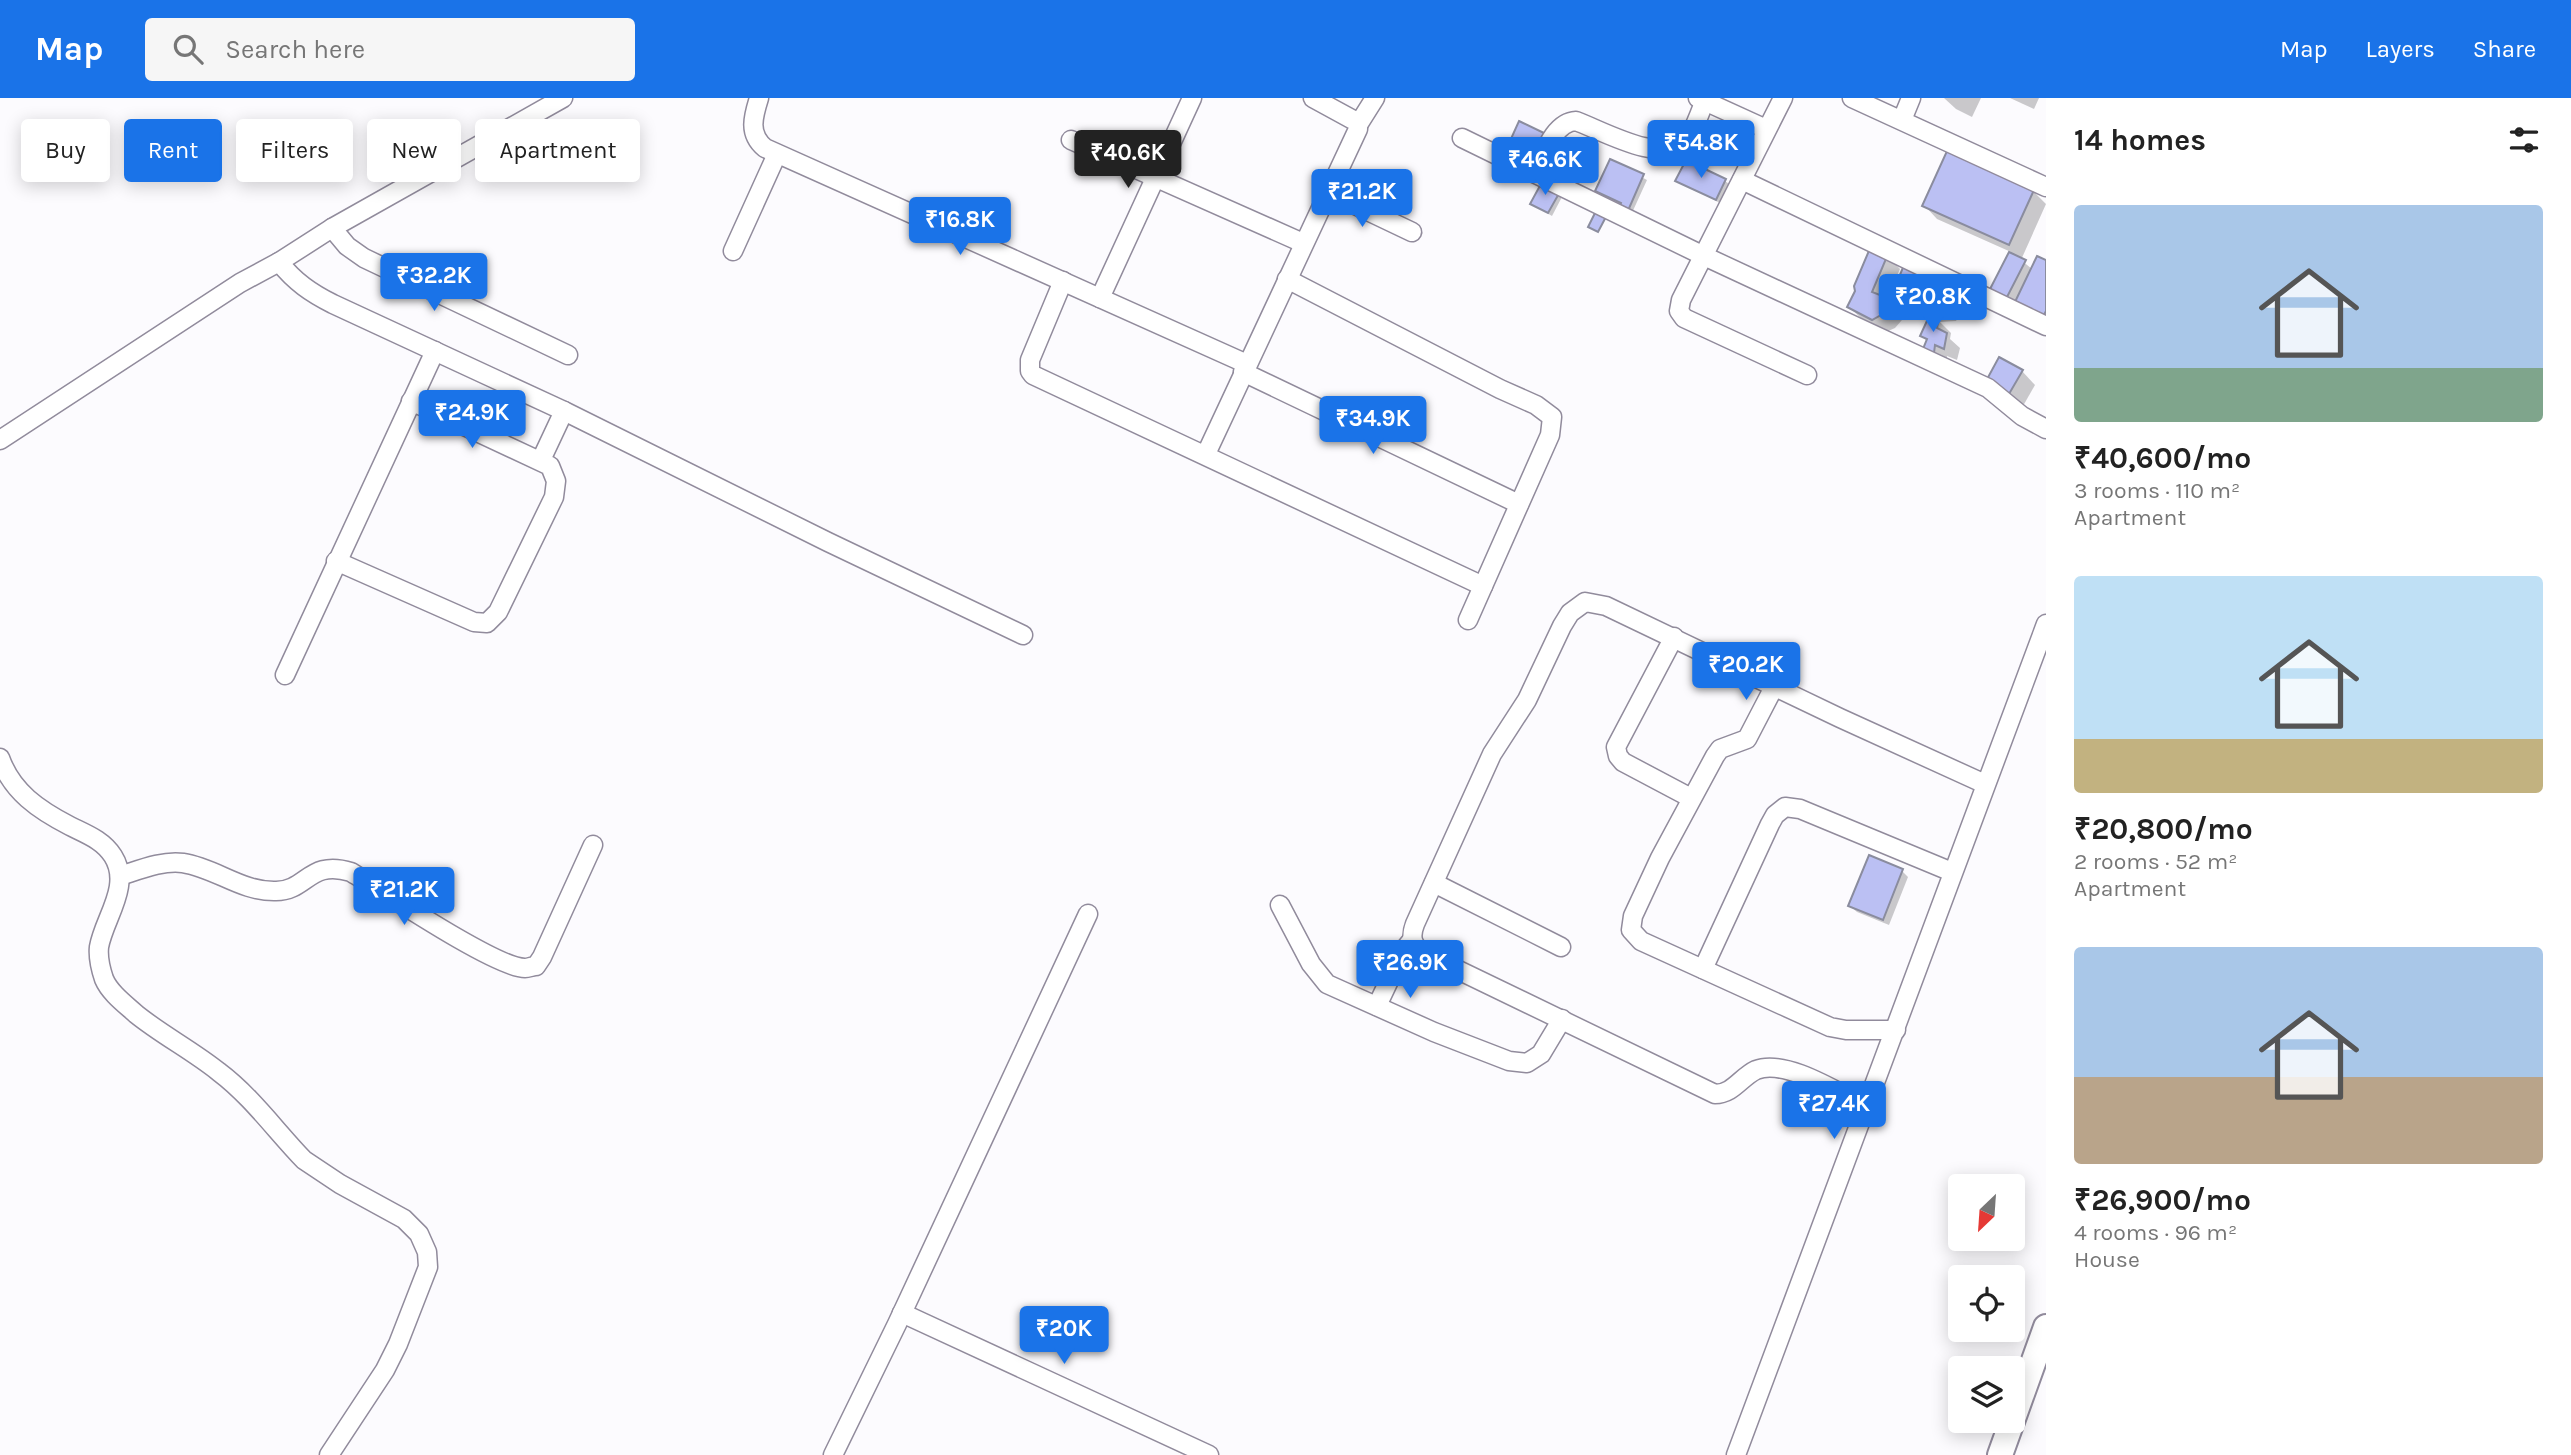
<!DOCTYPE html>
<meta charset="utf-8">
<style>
body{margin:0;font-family:Karla,sans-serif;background:#f6f6f6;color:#222;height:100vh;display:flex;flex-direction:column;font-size:26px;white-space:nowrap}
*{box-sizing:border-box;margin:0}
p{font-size:23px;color:#767676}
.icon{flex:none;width:38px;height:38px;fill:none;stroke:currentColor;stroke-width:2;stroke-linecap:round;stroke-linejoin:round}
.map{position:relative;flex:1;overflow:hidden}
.details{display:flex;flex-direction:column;background:#fff;width:525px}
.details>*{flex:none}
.banner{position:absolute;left:21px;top:21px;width:665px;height:63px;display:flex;gap:14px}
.needle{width:46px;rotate:205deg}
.buttons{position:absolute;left:1948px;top:1076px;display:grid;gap:14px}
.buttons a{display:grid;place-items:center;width:77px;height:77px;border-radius:7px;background:#fff;box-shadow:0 4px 18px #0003;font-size:35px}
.price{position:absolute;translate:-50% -60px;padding:0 16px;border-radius:7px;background:#1a73e8;color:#fff;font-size:23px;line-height:46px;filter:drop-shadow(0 2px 4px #0008)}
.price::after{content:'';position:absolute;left:50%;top:42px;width:21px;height:16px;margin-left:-10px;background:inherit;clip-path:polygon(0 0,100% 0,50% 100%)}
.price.selected{background:#222;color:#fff}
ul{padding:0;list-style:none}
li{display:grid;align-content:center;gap:14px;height:371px;padding:0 28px}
li span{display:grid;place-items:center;height:217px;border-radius:7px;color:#555}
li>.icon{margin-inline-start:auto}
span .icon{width:126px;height:126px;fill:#fffc;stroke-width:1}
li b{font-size:30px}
h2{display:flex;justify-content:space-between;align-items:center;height:84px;padding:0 28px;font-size:30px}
.chip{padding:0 24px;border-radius:7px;background:#fff;box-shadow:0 4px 18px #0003;font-size:24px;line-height:63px}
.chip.selected{background:#1a73e8;color:#fff}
header{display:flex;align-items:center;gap:42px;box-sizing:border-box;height:98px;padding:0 35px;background:#1a73e8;color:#fff}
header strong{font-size:33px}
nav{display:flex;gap:38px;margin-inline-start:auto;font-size:24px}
.search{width:490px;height:63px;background:#f6f6f6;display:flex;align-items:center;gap:18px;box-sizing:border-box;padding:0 24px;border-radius:7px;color:#767676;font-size:26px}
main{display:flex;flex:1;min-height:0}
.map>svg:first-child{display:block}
.shadow{fill:#0003}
.building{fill:#bbc0f3;stroke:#8a8c9e;stroke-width:2}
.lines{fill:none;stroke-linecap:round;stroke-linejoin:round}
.street-casing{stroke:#918b9c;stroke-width:21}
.secondary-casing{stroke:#918b9c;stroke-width:28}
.street{stroke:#fff;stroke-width:18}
.secondary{stroke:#fff;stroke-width:24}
</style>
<header>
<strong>Map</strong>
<div class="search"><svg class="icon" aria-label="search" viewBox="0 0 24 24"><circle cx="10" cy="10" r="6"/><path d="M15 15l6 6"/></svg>Search here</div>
<nav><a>Map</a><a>Layers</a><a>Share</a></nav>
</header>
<main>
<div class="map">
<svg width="2046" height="1357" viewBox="0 0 2046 1357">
<rect width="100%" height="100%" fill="#fcfbfe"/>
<g class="shadow">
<path d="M 1944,0 L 1981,0 L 1972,19 L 1956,11 Z"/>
<path d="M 2010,0 L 2039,0 L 2034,11 Z"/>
<path d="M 1611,63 L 1647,82 L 1631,117 L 1623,106 L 1597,93 Z"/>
<path d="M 1678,83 L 1725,83 L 1729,86 L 1720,105 Z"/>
<path d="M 1543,85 L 1563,97 L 1552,118 L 1532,106 Z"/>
<path d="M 2033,93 L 2046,106 L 2021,162 L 2032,171 L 2046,164 L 2046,226 L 1992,192 L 2011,154 L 1937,121 L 1924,107 Z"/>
<path d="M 1887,157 L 1900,171 L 1886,202 L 1890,204 L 1919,175 L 1924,181 L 1926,178 L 1939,191 L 1955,191 L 1968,204 L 1956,223 L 1940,224 L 1951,235 L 1950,241 L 1960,250 L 1957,262 L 1947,258 L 1947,267 L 1925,250 L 1928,244 L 1922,238 L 1930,220 L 1916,206 L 1895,230 L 1886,234 L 1863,222 L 1849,209 Z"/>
<path d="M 2022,273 L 2035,287 L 2023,308 L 2001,296 Z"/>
<path d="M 1902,773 L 1908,779 L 1889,827 L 1857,814 L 1850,808 Z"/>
</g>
<g class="building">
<path d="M 1519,23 L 1544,35 L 1528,66 L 1505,54 Z"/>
<path d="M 1947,53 L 2034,92 L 2009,147 L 1922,108 Z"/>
<path d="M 1610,61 L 1644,76 L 1627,115 L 1619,110 L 1621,105 L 1595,93 Z"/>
<path d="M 1686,62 L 1726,81 L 1716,102 L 1675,83 Z"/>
<path d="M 1543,82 L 1561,92 L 1548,115 L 1530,106 Z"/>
<path d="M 1598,109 L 1608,115 L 1598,134 L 1588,129 Z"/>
<path d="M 1871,148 L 1888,156 L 1872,194 L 1890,201 L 1904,167 L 1920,174 L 1881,217 L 1872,222 L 1847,209 L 1855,193 L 1854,188 Z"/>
<path d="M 2009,154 L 2026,162 L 2006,201 L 1989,193 Z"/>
<path d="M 2037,158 L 2046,162 L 2046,213 L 2043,219 L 2014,206 Z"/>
<path d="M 1925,175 L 1936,186 L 1928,194 L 1933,197 L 1941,185 L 1956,189 L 1943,210 L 1927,211 L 1913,206 Z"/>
<path d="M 1931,214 L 1939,220 L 1937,230 L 1947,235 L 1944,251 L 1935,247 L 1934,255 L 1923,251 L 1927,241 L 1920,238 Z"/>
<path d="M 1999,259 L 2023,272 L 2009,296 L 1986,283 Z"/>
<path d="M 1869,757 L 1903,771 L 1883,822 L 1848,808 Z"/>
</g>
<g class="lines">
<defs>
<g id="street">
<path d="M 759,0 C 753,19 748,36 765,50 L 1247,266"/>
<path d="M 1698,0 L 1766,31"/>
<path d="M 1783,0 L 1681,202 L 1679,213 L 1684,220 L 1807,277"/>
<path d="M 1852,0 L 2046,89"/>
<path d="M 1902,22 L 1911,0"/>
<path d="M 1358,27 L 1375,0"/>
<path d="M 1462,40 L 1704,158 L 1988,290 L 2022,318 L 2046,331"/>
<path d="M 1071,42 L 1303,145"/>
<path d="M 1535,74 C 1544,56 1554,24 1576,23 C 1603,33 1662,67 1685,43 C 1695,33 1699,15 1705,3"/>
<path d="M 1742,82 L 2046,228"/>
<path d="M 1328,94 L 1412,134"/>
<path d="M 332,130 L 347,148 L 364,160 L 568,257"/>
<path d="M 733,153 L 777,56"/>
<path d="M 279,164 C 295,184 311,195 333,206 L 564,313 L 828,444 L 1023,537"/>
<path d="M 1287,181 L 1500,291 L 1536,307 L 1552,319 L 1550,337 L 1468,522"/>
<path d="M 1063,183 L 1030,262 L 1030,273 L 1033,277 L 1483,488"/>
<path d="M 1100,200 L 1192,0"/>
<path d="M 1243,274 L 1519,406"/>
<path d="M 0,342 L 240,185 L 279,164 L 332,130 L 563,0"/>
<path d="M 1206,356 L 1358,31 L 1357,24 L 1313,0"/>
<path d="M 541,362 L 564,313"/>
<path d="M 336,463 L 474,524 L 487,525 L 498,514 L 554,399 L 556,383 L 550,368 L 411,303"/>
<path d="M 1674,539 L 1616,649 L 1618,658 L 1623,664 L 1691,700"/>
<path d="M 285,577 L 435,253"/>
<path d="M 1774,589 L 1747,641 L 1720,651 L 1715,658 L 1660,760 L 1633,818 L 1631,832 L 1641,843 L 1830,929 L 1846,932 L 1896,932"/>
<path d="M 0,660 C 12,694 39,712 70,728 C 86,736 103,742 113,758 C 132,788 104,820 99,849 C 98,858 101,872 104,881 C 110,895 125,906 136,916 C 162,937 193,953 219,974 C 251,998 276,1033 304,1062 L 340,1086 L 404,1121 L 419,1136 L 427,1154 L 428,1169 L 398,1246 L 385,1272 L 329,1357"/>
<path d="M 120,778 C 139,772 163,762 183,765 C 216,770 241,794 276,793 C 307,793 309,761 351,774 C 382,793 496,870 525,870 C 529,870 532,868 536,868 L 542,859 L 593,747"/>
<path d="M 1434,785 L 1561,849"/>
<path d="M 1280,807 L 1311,866 L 1327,886 L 1434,934 L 1509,963 L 1527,965 L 1541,956 L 1562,921"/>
<path d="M 1703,871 L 1770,726 L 1775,717 L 1785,709 L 1800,711 L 1952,774"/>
<path d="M 1377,908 L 1403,853 L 1412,842"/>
<path d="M 1867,1009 C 1840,996 1786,960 1756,972 C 1741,979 1733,996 1715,996 L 1423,855 C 1412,847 1410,839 1415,826 L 1492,656 L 1527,602 L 1562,528 L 1570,515 L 1585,504 L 1606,508 L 1840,620 L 1985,686"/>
<path d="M 902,1215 L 1209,1357"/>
<path d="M 833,1357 L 897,1226 L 1088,816"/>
<path d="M 1736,1357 L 2046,526"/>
</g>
<path id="secondary" d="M 2000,1357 L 2046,1229"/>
</defs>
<use href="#street" class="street-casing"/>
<use href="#secondary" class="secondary-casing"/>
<use href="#street" class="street"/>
<use href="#secondary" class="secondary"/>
</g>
</svg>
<div class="buttons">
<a><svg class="needle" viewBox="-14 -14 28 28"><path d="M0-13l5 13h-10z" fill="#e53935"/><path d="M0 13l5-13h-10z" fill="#767676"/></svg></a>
<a><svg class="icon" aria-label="locate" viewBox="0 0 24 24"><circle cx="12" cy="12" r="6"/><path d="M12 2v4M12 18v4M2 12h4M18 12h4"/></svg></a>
<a><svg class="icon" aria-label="layers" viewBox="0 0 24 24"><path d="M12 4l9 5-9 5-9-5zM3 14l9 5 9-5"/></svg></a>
</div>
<b class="price" style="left:1701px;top:82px">₹54.8K</b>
<b class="price selected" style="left:1128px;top:92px">₹40.6K</b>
<b class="price" style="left:1545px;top:99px">₹46.6K</b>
<b class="price" style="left:1362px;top:131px">₹21.2K</b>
<b class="price" style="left:960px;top:159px">₹16.8K</b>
<b class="price" style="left:434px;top:215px">₹32.2K</b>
<b class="price" style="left:1933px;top:236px">₹20.8K</b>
<b class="price" style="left:472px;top:352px">₹24.9K</b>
<b class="price" style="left:1373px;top:358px">₹34.9K</b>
<b class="price" style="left:1746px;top:604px">₹20.2K</b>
<b class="price" style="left:404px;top:829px">₹21.2K</b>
<b class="price" style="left:1410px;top:902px">₹26.9K</b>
<b class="price" style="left:1834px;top:1043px">₹27.4K</b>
<b class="price" style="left:1064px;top:1268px">₹20K</b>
<div class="banner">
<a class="chip">Buy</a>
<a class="chip selected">Rent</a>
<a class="chip">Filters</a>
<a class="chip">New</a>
<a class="chip">Apartment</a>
</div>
</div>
<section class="details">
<h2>14 homes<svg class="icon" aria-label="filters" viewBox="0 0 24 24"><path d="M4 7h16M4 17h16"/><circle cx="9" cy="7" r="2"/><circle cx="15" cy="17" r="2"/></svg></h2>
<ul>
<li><span style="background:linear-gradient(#a9c7e8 75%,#7fa58c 0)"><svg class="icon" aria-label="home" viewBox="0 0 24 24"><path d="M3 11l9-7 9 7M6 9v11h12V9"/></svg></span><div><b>₹40,600/mo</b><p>3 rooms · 110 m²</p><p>Apartment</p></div></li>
<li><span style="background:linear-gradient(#bfe0f5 75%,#c2b280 0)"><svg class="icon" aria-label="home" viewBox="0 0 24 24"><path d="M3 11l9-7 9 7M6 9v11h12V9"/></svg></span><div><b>₹20,800/mo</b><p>2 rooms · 52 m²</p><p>Apartment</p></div></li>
<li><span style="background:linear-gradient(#a9c7e8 60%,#b9a48a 0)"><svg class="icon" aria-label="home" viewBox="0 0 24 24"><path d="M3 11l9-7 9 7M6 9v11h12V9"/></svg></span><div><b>₹26,900/mo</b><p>4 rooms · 96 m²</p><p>House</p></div></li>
</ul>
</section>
</main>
